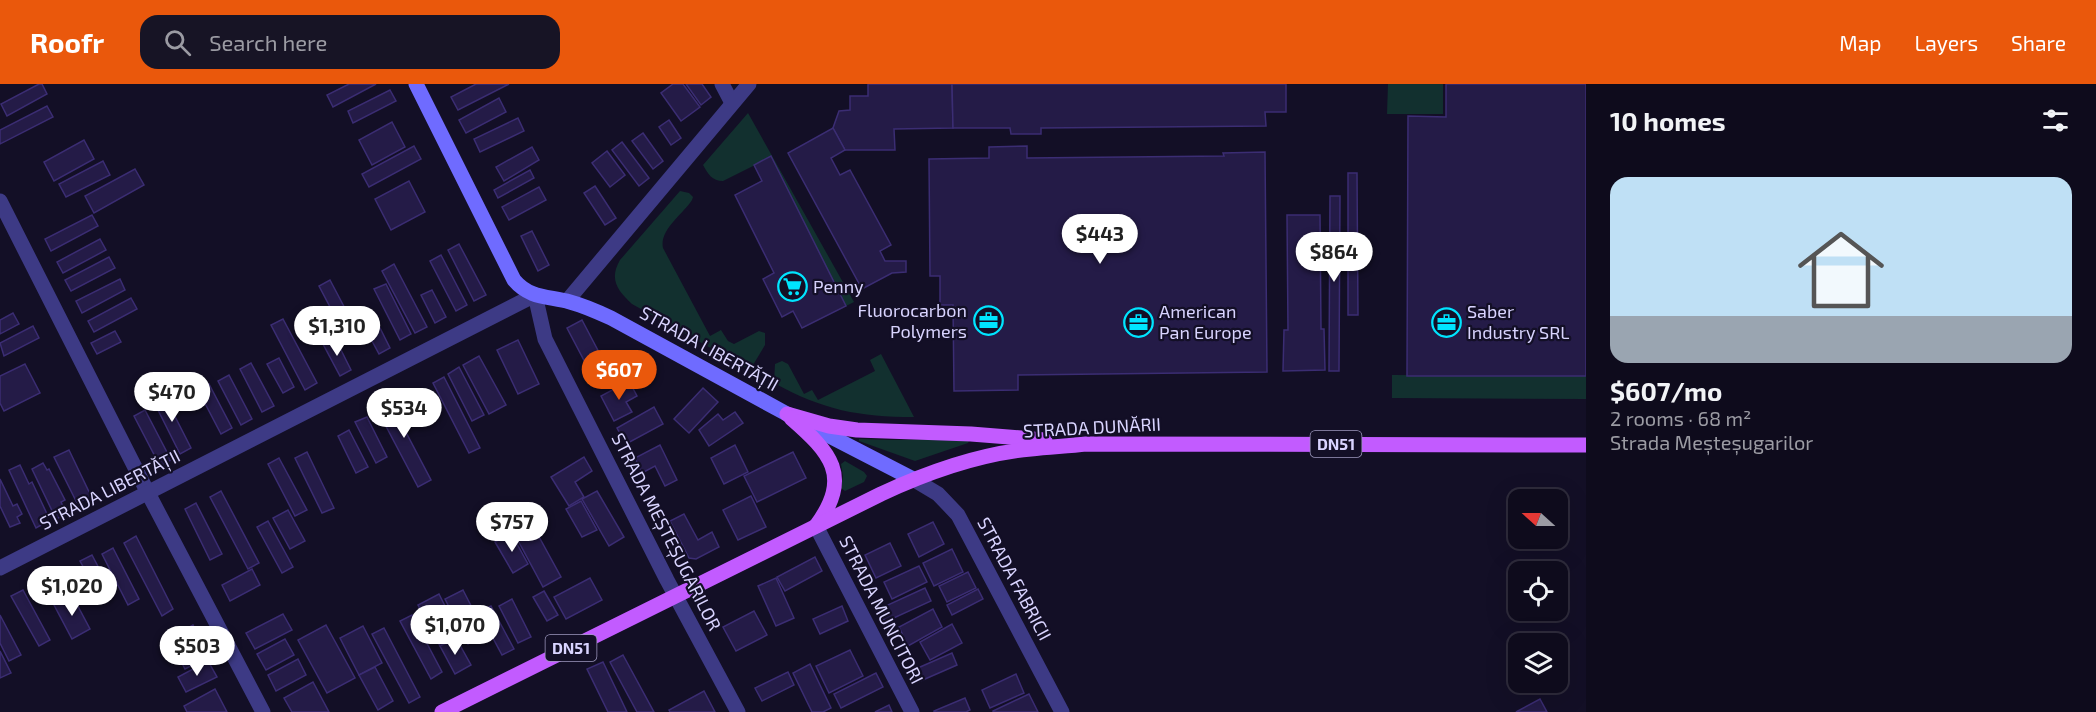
<!DOCTYPE html>
<meta charset="utf-8">
<style>
body{margin:0;font-family:"Exo 2",sans-serif;background:#171425;color:#f1f3f6;height:100vh;display:flex;flex-direction:column;font-size:22px;white-space:nowrap}
*{box-sizing:border-box;margin:0}
p{font-size:20px;color:#9b9ba3}
.icon{flex:none;width:33px;height:33px;fill:none;stroke:currentColor;stroke-width:2;stroke-linecap:round;stroke-linejoin:round}
.map{position:relative;flex:1;overflow:hidden}
.side{display:flex;flex-direction:column;background:#0e0b1c;width:510px}
.side>*{flex:none}
.needle{width:39px;rotate:291deg}
.tools{position:absolute;left:1508px;top:405px;display:grid;gap:12px}
.tools a{display:grid;place-items:center;width:60px;height:60px;border-radius:12px;background:#0e0b1c;box-shadow:0 6px 24px #0002,0 0 0 2px #2e2b3b;font-size:30px}
.price{position:absolute;translate:-50% -51px;padding:0 14px;border-radius:21px;background:#fff;color:#222;font-size:20px;line-height:39px;filter:drop-shadow(0 2px 3px #0008)}
.price::after{content:'';position:absolute;left:50%;top:36px;width:18px;height:14px;margin-left:-9px;background:inherit;clip-path:polygon(0 0,100% 0,50% 100%)}
.price.on{background:#ea580c;color:#fff}
ul{padding:0;list-style:none}
li{display:grid;align-content:center;gap:12px;height:318px;padding:0 24px}
li span{display:grid;place-items:center;height:186px;border-radius:18px;color:#555}
li>.icon{margin-inline-start:auto}
span .icon{width:108px;height:108px;fill:#fffc;stroke-width:1}
li b{font-size:26px}
h2{display:flex;justify-content:space-between;align-items:center;height:72px;padding:0 24px;font-size:26px}
header{display:flex;align-items:center;gap:36px;box-sizing:border-box;height:84px;padding:0 30px;background:#ea580c;color:#fff}
header strong{font-size:28px}
nav{display:flex;gap:33px;margin-inline-start:auto;font-size:21px}
.search{width:420px;height:54px;background:#171425;display:flex;align-items:center;gap:15px;box-sizing:border-box;padding:0 21px;border-radius:18px;color:#9b9ba3;font-size:22px}
main{display:flex;flex:1;min-height:0}
.map>svg:first-child{display:block}
.green{fill:#12302f}
.building{fill:#241b47;stroke:#3b2d73;stroke-width:1.5}
.lines{fill:none;stroke-linecap:round;stroke-linejoin:round}
.street{stroke:#3d3a85;stroke-width:15}
.secondary{stroke:#6f6bff;stroke-width:15}
.primary{stroke:#c25bff;stroke-width:15}
.labels{text-anchor:middle;stroke-width:4.5;stroke-linejoin:round;paint-order:stroke}
.shield{fill:#130f26;stroke:#9e99be;stroke-width:1.5}
.shield-label{font-size:16px;font-weight:bold;fill:#d9d4ff}
.poi-label{font-size:18px;fill:#d9d4ff;stroke:#130f26;text-anchor:start}
.street-label{font-size:18px;fill:#d9d4ff;stroke:#130f26}
</style>
<header>
<strong>Roofr</strong>
<div class="search"><svg class="icon" aria-label="search" viewBox="0 0 24 24"><circle cx="10" cy="10" r="6"/><path d="M15 15l6 6"/></svg>Search here</div>
<nav><a>Map</a><a>Layers</a><a>Share</a></nav>
</header>
<main>
<div class="map">
<svg width="1586" height="628" viewBox="0 0 1586 628">
<rect width="100%" height="100%" fill="#130f26"/>
<g class="green">
<path d="M 1388,0 L 1443,0 L 1443,30 L 1387,30 Z"/>
<path d="M 748,29 L 854,218 L 846,222 L 771,73 L 723,97 C 712,97 708,90 703,81 Z"/>
<path d="M 680,107 L 689,109 L 693,113 L 692,116 C 683,130 659,146 663,164 L 710,252 L 721,246 L 728,257 L 734,260 L 759,247 L 765,249 L 765,261 L 750,286 L 632,220 C 617,206 609,195 620,176 Z"/>
<path d="M 881,270 L 914,333 C 859,333 823,326 774,299 L 775,280 L 782,277 L 788,280 L 804,310 L 812,306 L 818,316 L 875,287 L 870,276 Z"/>
<path d="M 1392,291 L 1586,292 L 1586,315 L 1392,314 Z"/>
<path d="M 859,355 L 891,356 L 966,355 L 969,357 L 968,359 L 915,377 L 859,357 Z"/>
<path d="M 845,377 L 864,388 L 867,392 L 864,398 L 845,407 L 841,404 L 843,392 L 841,380 Z"/>
</g>
<g class="building">
<path d="M 39,0 L 42,0 L 47,10 L 7,32 L 1,20 Z"/>
<path d="M 349,0 L 376,0 L 333,23 L 327,11 Z"/>
<path d="M 476,0 L 509,0 L 458,26 L 451,13 Z"/>
<path d="M 673,0 L 683,0 L 700,23 L 681,37 L 661,9 Z"/>
<path d="M 686,0 L 702,0 L 711,13 L 701,21 Z"/>
<path d="M 868,0 L 952,0 L 953,44 L 894,45 L 895,66 L 845,66 L 833,44 L 839,27 L 850,26 L 850,12 L 868,12 Z"/>
<path d="M 952,0 L 1286,0 L 1286,28 L 1265,28 L 1266,42 L 1041,44 L 1041,50 L 1011,50 L 1010,44 L 953,44 Z"/>
<path d="M 1446,0 L 1586,0 L 1586,292 L 1407,292 L 1408,32 L 1446,33 Z"/>
<path d="M 390,6 L 396,17 L 353,39 L 348,27 Z"/>
<path d="M 499,14 L 506,28 L 466,49 L 459,36 Z"/>
<path d="M 47,22 L 53,33 L 0,60 L 0,46 Z"/>
<path d="M 518,34 L 524,47 L 480,68 L 474,55 Z"/>
<path d="M 669,36 L 681,54 L 671,61 L 659,43 Z"/>
<path d="M 392,38 L 405,63 L 372,81 L 359,56 Z"/>
<path d="M 833,44 L 845,66 L 831,74 L 840,91 L 850,86 L 891,161 L 880,167 L 885,177 L 906,177 L 906,188 L 892,189 L 862,205 L 788,69 Z"/>
<path d="M 643,49 L 663,77 L 653,85 L 632,57 Z"/>
<path d="M 84,56 L 94,75 L 54,97 L 44,78 Z"/>
<path d="M 622,58 L 649,94 L 639,102 L 612,66 Z"/>
<path d="M 414,62 L 421,75 L 369,103 L 362,90 Z"/>
<path d="M 1027,62 L 1027,74 L 1224,72 L 1223,69 L 1265,68 L 1267,288 L 1018,291 L 1018,306 L 954,307 L 953,221 L 940,221 L 940,192 L 930,192 L 929,75 L 989,74 L 989,63 Z"/>
<path d="M 532,63 L 539,76 L 504,97 L 496,83 Z"/>
<path d="M 607,67 L 625,91 L 610,103 L 592,79 Z"/>
<path d="M 771,72 L 846,222 L 802,244 L 793,227 L 782,233 L 763,195 L 774,189 L 735,111 L 762,97 L 754,81 Z"/>
<path d="M 103,77 L 110,91 L 66,113 L 59,100 Z"/>
<path d="M 135,85 L 144,101 L 94,129 L 85,112 Z"/>
<path d="M 530,86 L 534,94 L 498,114 L 494,106 Z"/>
<path d="M 1348,89 L 1357,89 L 1358,231 L 1348,231 Z"/>
<path d="M 409,97 L 425,128 L 391,146 L 375,115 Z"/>
<path d="M 595,102 L 616,134 L 605,141 L 584,109 Z"/>
<path d="M 539,103 L 546,116 L 509,136 L 502,123 Z"/>
<path d="M 1330,112 L 1340,112 L 1339,287 L 1329,287 Z"/>
<path d="M 92,131 L 98,142 L 51,167 L 45,155 Z"/>
<path d="M 1287,131 L 1320,131 L 1321,245 L 1324,245 L 1325,286 L 1283,287 L 1284,246 L 1288,246 Z"/>
<path d="M 532,147 L 549,181 L 538,187 L 521,152 Z"/>
<path d="M 100,155 L 106,166 L 63,189 L 57,178 Z"/>
<path d="M 459,160 L 486,211 L 474,217 L 448,166 Z"/>
<path d="M 441,171 L 467,221 L 456,227 L 430,177 Z"/>
<path d="M 109,173 L 115,184 L 71,207 L 65,196 Z"/>
<path d="M 394,180 L 427,243 L 415,249 L 382,187 Z"/>
<path d="M 120,195 L 125,206 L 82,229 L 76,217 Z"/>
<path d="M 330,196 L 360,253 L 349,259 L 319,202 Z"/>
<path d="M 386,200 L 411,250 L 400,256 L 374,205 Z"/>
<path d="M 432,206 L 446,233 L 435,239 L 421,211 Z"/>
<path d="M 131,214 L 137,225 L 94,248 L 88,237 Z"/>
<path d="M 13,229 L 19,240 L 0,250 L 0,236 Z"/>
<path d="M 375,234 L 390,264 L 379,270 L 363,240 Z"/>
<path d="M 283,235 L 317,299 L 305,306 L 271,241 Z"/>
<path d="M 582,236 L 613,295 L 598,303 L 567,244 Z"/>
<path d="M 33,242 L 39,254 L 4,272 L 0,259 Z"/>
<path d="M 115,247 L 121,258 L 97,270 L 91,259 Z"/>
<path d="M 335,254 L 351,286 L 340,292 L 323,260 Z"/>
<path d="M 518,256 L 539,300 L 518,310 L 497,266 Z"/>
<path d="M 479,272 L 506,321 L 489,330 L 463,281 Z"/>
<path d="M 279,274 L 294,303 L 283,309 L 267,280 Z"/>
<path d="M 251,279 L 274,322 L 262,328 L 240,285 Z"/>
<path d="M 25,280 L 40,309 L 4,327 L 0,319 L 0,292 Z"/>
<path d="M 459,283 L 484,331 L 472,337 L 448,290 Z"/>
<path d="M 229,291 L 252,335 L 241,341 L 218,297 Z"/>
<path d="M 444,293 L 480,364 L 469,369 L 433,299 Z"/>
<path d="M 629,297 L 637,312 L 626,318 L 632,328 L 614,337 L 601,312 Z"/>
<path d="M 209,300 L 232,344 L 221,350 L 198,306 Z"/>
<path d="M 703,304 L 718,318 L 689,349 L 674,335 Z"/>
<path d="M 163,309 L 191,364 L 180,370 L 152,314 Z"/>
<path d="M 406,312 L 413,326 L 398,333 L 431,396 L 418,403 L 378,327 Z"/>
<path d="M 654,323 L 663,340 L 626,360 L 617,344 Z"/>
<path d="M 145,326 L 171,376 L 160,382 L 134,332 Z"/>
<path d="M 735,328 L 743,339 L 709,362 L 699,346 L 718,330 L 723,336 Z"/>
<path d="M 367,333 L 387,373 L 376,379 L 355,338 Z"/>
<path d="M 349,346 L 368,383 L 356,389 L 338,352 Z"/>
<path d="M 660,361 L 677,396 L 665,402 L 655,382 L 642,389 L 635,374 Z"/>
<path d="M 735,361 L 748,388 L 724,400 L 711,374 Z"/>
<path d="M 69,366 L 91,412 L 77,419 L 54,373 Z"/>
<path d="M 307,368 L 334,424 L 322,429 L 295,374 Z"/>
<path d="M 793,368 L 806,394 L 757,418 L 744,392 Z"/>
<path d="M 584,373 L 592,387 L 575,398 L 584,413 L 569,422 L 551,393 Z"/>
<path d="M 279,374 L 307,426 L 295,432 L 268,380 Z"/>
<path d="M 43,379 L 47,386 L 49,385 L 65,416 L 61,418 L 67,430 L 56,435 L 32,385 Z"/>
<path d="M 20,381 L 29,400 L 32,398 L 48,432 L 43,434 L 45,439 L 36,444 L 9,386 Z"/>
<path d="M 0,395 L 13,422 L 17,420 L 22,430 L 17,433 L 20,439 L 10,443 L 0,422 Z"/>
<path d="M 221,407 L 259,479 L 248,485 L 210,413 Z"/>
<path d="M 597,407 L 624,453 L 609,462 L 582,415 Z"/>
<path d="M 751,412 L 766,443 L 738,456 L 723,426 Z"/>
<path d="M 581,417 L 597,446 L 582,453 L 566,425 Z"/>
<path d="M 196,419 L 222,470 L 210,476 L 185,425 Z"/>
<path d="M 288,426 L 305,457 L 290,465 L 273,434 Z"/>
<path d="M 684,430 L 698,456 L 712,448 L 719,463 L 696,475 L 689,474 L 670,437 Z"/>
<path d="M 268,437 L 293,483 L 282,489 L 257,443 Z"/>
<path d="M 933,438 L 944,460 L 919,473 L 908,450 Z"/>
<path d="M 532,440 L 561,493 L 543,503 L 514,449 Z"/>
<path d="M 511,449 L 528,480 L 513,489 L 495,458 Z"/>
<path d="M 136,452 L 173,525 L 162,532 L 124,459 Z"/>
<path d="M 890,459 L 901,482 L 876,494 L 865,471 Z"/>
<path d="M 113,464 L 139,515 L 128,521 L 102,470 Z"/>
<path d="M 952,465 L 963,488 L 934,502 L 923,479 Z"/>
<path d="M 92,471 L 102,490 L 91,497 L 80,477 Z"/>
<path d="M 815,473 L 822,487 L 785,507 L 777,493 Z"/>
<path d="M 919,482 L 927,498 L 892,515 L 884,498 Z"/>
<path d="M 252,485 L 260,501 L 230,517 L 222,501 Z"/>
<path d="M 968,488 L 976,504 L 947,518 L 939,502 Z"/>
<path d="M 590,494 L 602,516 L 566,535 L 554,513 Z"/>
<path d="M 776,494 L 794,534 L 776,542 L 758,502 Z"/>
<path d="M 925,504 L 931,517 L 885,538 L 879,525 Z"/>
<path d="M 978,505 L 983,515 L 952,531 L 947,521 Z"/>
<path d="M 23,506 L 50,556 L 39,562 L 11,512 Z"/>
<path d="M 463,506 L 486,551 L 468,560 L 445,515 Z"/>
<path d="M 544,507 L 558,531 L 547,537 L 533,513 Z"/>
<path d="M 439,510 L 460,552 L 440,562 L 418,521 Z"/>
<path d="M 72,511 L 90,545 L 72,555 L 54,521 Z"/>
<path d="M 512,515 L 531,553 L 518,559 L 499,522 Z"/>
<path d="M 491,522 L 514,565 L 502,571 L 479,528 Z"/>
<path d="M 842,522 L 848,537 L 820,550 L 813,535 Z"/>
<path d="M 933,525 L 942,543 L 908,562 L 899,543 Z"/>
<path d="M 754,527 L 767,551 L 736,567 L 723,543 Z"/>
<path d="M 283,530 L 292,546 L 255,565 L 246,549 Z"/>
<path d="M 0,531 L 21,571 L 9,577 L 0,559 Z"/>
<path d="M 412,531 L 442,588 L 431,595 L 400,537 Z"/>
<path d="M 952,540 L 962,559 L 930,576 L 920,558 Z"/>
<path d="M 193,541 L 210,572 L 185,585 L 169,554 Z"/>
<path d="M 326,541 L 355,594 L 327,609 L 298,556 Z"/>
<path d="M 363,542 L 382,579 L 359,591 L 340,554 Z"/>
<path d="M 384,544 L 420,613 L 409,619 L 372,550 Z"/>
<path d="M 456,554 L 471,581 L 455,590 L 440,562 Z"/>
<path d="M 285,555 L 294,571 L 266,586 L 257,570 Z"/>
<path d="M 850,566 L 863,592 L 829,609 L 816,582 Z"/>
<path d="M 0,567 L 11,589 L 0,594 Z"/>
<path d="M 952,569 L 957,581 L 916,599 L 911,587 Z"/>
<path d="M 623,571 L 654,628 L 637,628 L 610,578 Z"/>
<path d="M 298,575 L 306,591 L 276,607 L 268,591 Z"/>
<path d="M 208,577 L 217,593 L 186,608 L 178,593 Z"/>
<path d="M 603,578 L 627,628 L 608,628 L 587,585 Z"/>
<path d="M 810,580 L 831,624 L 823,628 L 812,628 L 793,589 Z"/>
<path d="M 375,583 L 393,617 L 378,626 L 359,591 Z"/>
<path d="M 788,588 L 794,601 L 762,617 L 755,604 Z"/>
<path d="M 876,589 L 883,603 L 841,624 L 834,610 Z"/>
<path d="M 1016,590 L 1024,609 L 990,624 L 982,606 Z"/>
<path d="M 313,598 L 329,628 L 292,628 L 284,614 Z"/>
<path d="M 215,605 L 227,628 L 187,628 L 184,622 Z"/>
<path d="M 704,607 L 715,628 L 670,628 L 669,626 Z"/>
<path d="M 1029,610 L 1038,628 L 993,628 L 993,627 Z"/>
<path d="M 965,614 L 970,626 L 966,628 L 934,628 L 934,627 Z"/>
<path d="M 1540,615 L 1547,628 L 1516,628 Z"/>
<path d="M 889,621 L 892,628 L 875,628 Z"/>
</g>
<g class="lines">
<g class="street">
<path d="M 722,0 L 732,19"/>
<path d="M 0,117 L 148,409 L 263,628"/>
<path d="M 567,217 L 749,0"/>
<path d="M 913,395 L 938,410 L 958,431 L 1062,628"/>
<path d="M 816,442 L 912,628"/>
<path d="M 0,484 L 535,211 L 545,255 L 667,496 L 738,628"/>
</g>
<path class="secondary" d="M 416,0 L 514,196 C 530,215 549,212 570,218 C 585,222 598,228 611,234 L 787,330 L 913,395"/>
<g class="primary">
<path d="M 787,330 L 829,342 L 857,346 L 971,350 L 1045,356"/>
<path d="M 791,334 C 830,368 853,392 816,442"/>
<path d="M 442,628 L 881,410 C 928,388 978,370 1031,365 C 1049,363 1068,362 1086,360 L 1586,361"/>
</g>
</g>
<defs>
<symbol id="supermarket-ring" viewBox="-11 -11 22 22"><circle r="9.5" fill="#130f26" stroke="#00e5ff" stroke-width="1.5"/><path d="M-6-5.5h2.5l.6 2H6L4.5 2H-2.5L-4.4-4H-6ZM-1.5 3.2a1.3 1.3 0 1 0 .1 0ZM3 3.2a1.3 1.3 0 1 0 .1 0Z" fill="#00e5ff"/></symbol>
<symbol id="office-ring" viewBox="-11 -11 22 22"><circle r="9.5" fill="#130f26" stroke="#00e5ff" stroke-width="1.5"/><path d="M-6-3h4V-5.5h4V-3h4V5H-6ZM-1-4.5V-3h2v-1.5ZM-6 0V1H6V0Z" fill="#00e5ff"/></symbol>
</defs>
<g fill-rule="evenodd">
<use href="#supermarket-ring" x="776" y="186" width="33" height="33"/>
<use href="#office-ring" x="972" y="220" width="33" height="33"/>
<use href="#office-ring" x="1122" y="222" width="33" height="33"/>
<use href="#office-ring" x="1430" y="222" width="33" height="33"/>
</g>
<g class="labels">
<g class="shield">
<rect x="1310.5" y="347" width="51" height="26" rx="4.5"/>
<rect x="545.5" y="551" width="51" height="26" rx="4.5"/>
</g>
<g class="shield-label">
<text x="1336" y="366">DN51</text>
<text x="571" y="570">DN51</text>
</g>
<g class="poi-label">
<text x="813" y="209">Penny</text>
<text x="967" y="233" text-anchor="end">Fluorocarbon<tspan x="967" dy="21">Polymers</tspan></text>
<text x="1159" y="234">American<tspan x="1159" dy="21">Pan Europe</tspan></text>
<text x="1467" y="234">Saber<tspan x="1467" dy="21">Industry SRL</tspan></text>
</g>
<g class="street-label">
<text transform="translate(709 265) rotate(29)" y="6">STRADA LIBERTĂȚII</text>
<text transform="translate(1092 344) rotate(-3)" y="6">STRADA DUNĂRII</text>
<text transform="translate(110 406) rotate(-27)" y="6">STRADA LIBERTĂȚII</text>
<text transform="translate(666 448) rotate(63)" y="6">STRADA MEȘTEȘUGARILOR</text>
<text transform="translate(1014 495) rotate(62)" y="6">STRADA FABRICII</text>
<text transform="translate(881 526) rotate(63)" y="6">STRADA MUNCITORI</text>
</g>
</g>
</svg>
<div class="tools">
<a><svg class="needle" viewBox="-14 -14 28 28"><path d="M0-13l5 13h-10z" fill="#e53935"/><path d="M0 13l5-13h-10z" fill="#9b9ba3"/></svg></a>
<a><svg class="icon" aria-label="locate" viewBox="0 0 24 24"><circle cx="12" cy="12" r="6"/><path d="M12 2v4M12 18v4M2 12h4M18 12h4"/></svg></a>
<a><svg class="icon" aria-label="layers" viewBox="0 0 24 24"><path d="M12 4l9 5-9 5-9-5zM3 14l9 5 9-5"/></svg></a>
</div>
<b class="price" style="left:1100px;top:181px">$443</b>
<b class="price" style="left:1334px;top:199px">$864</b>
<b class="price" style="left:337px;top:273px">$1,310</b>
<b class="price on" style="left:619px;top:317px">$607</b>
<b class="price" style="left:172px;top:339px">$470</b>
<b class="price" style="left:404px;top:355px">$534</b>
<b class="price" style="left:512px;top:469px">$757</b>
<b class="price" style="left:72px;top:533px">$1,020</b>
<b class="price" style="left:455px;top:572px">$1,070</b>
<b class="price" style="left:197px;top:593px">$503</b>
</div>
<section class="side">
<h2>10 homes<svg class="icon" aria-label="filters" viewBox="0 0 24 24"><path d="M4 7h16M4 17h16"/><circle cx="9" cy="7" r="2"/><circle cx="15" cy="17" r="2"/></svg></h2>
<ul>
<li><span style="background:linear-gradient(#bfe0f5 75%,#9aa5b1 0)"><svg class="icon" aria-label="home" viewBox="0 0 24 24"><path d="M3 11l9-7 9 7M6 9v11h12V9"/></svg></span><div><b>$607/mo</b><p>2 rooms · 68 m²</p><p>Strada Meșteșugarilor</p></div></li>
</ul>
</section>
</main>
